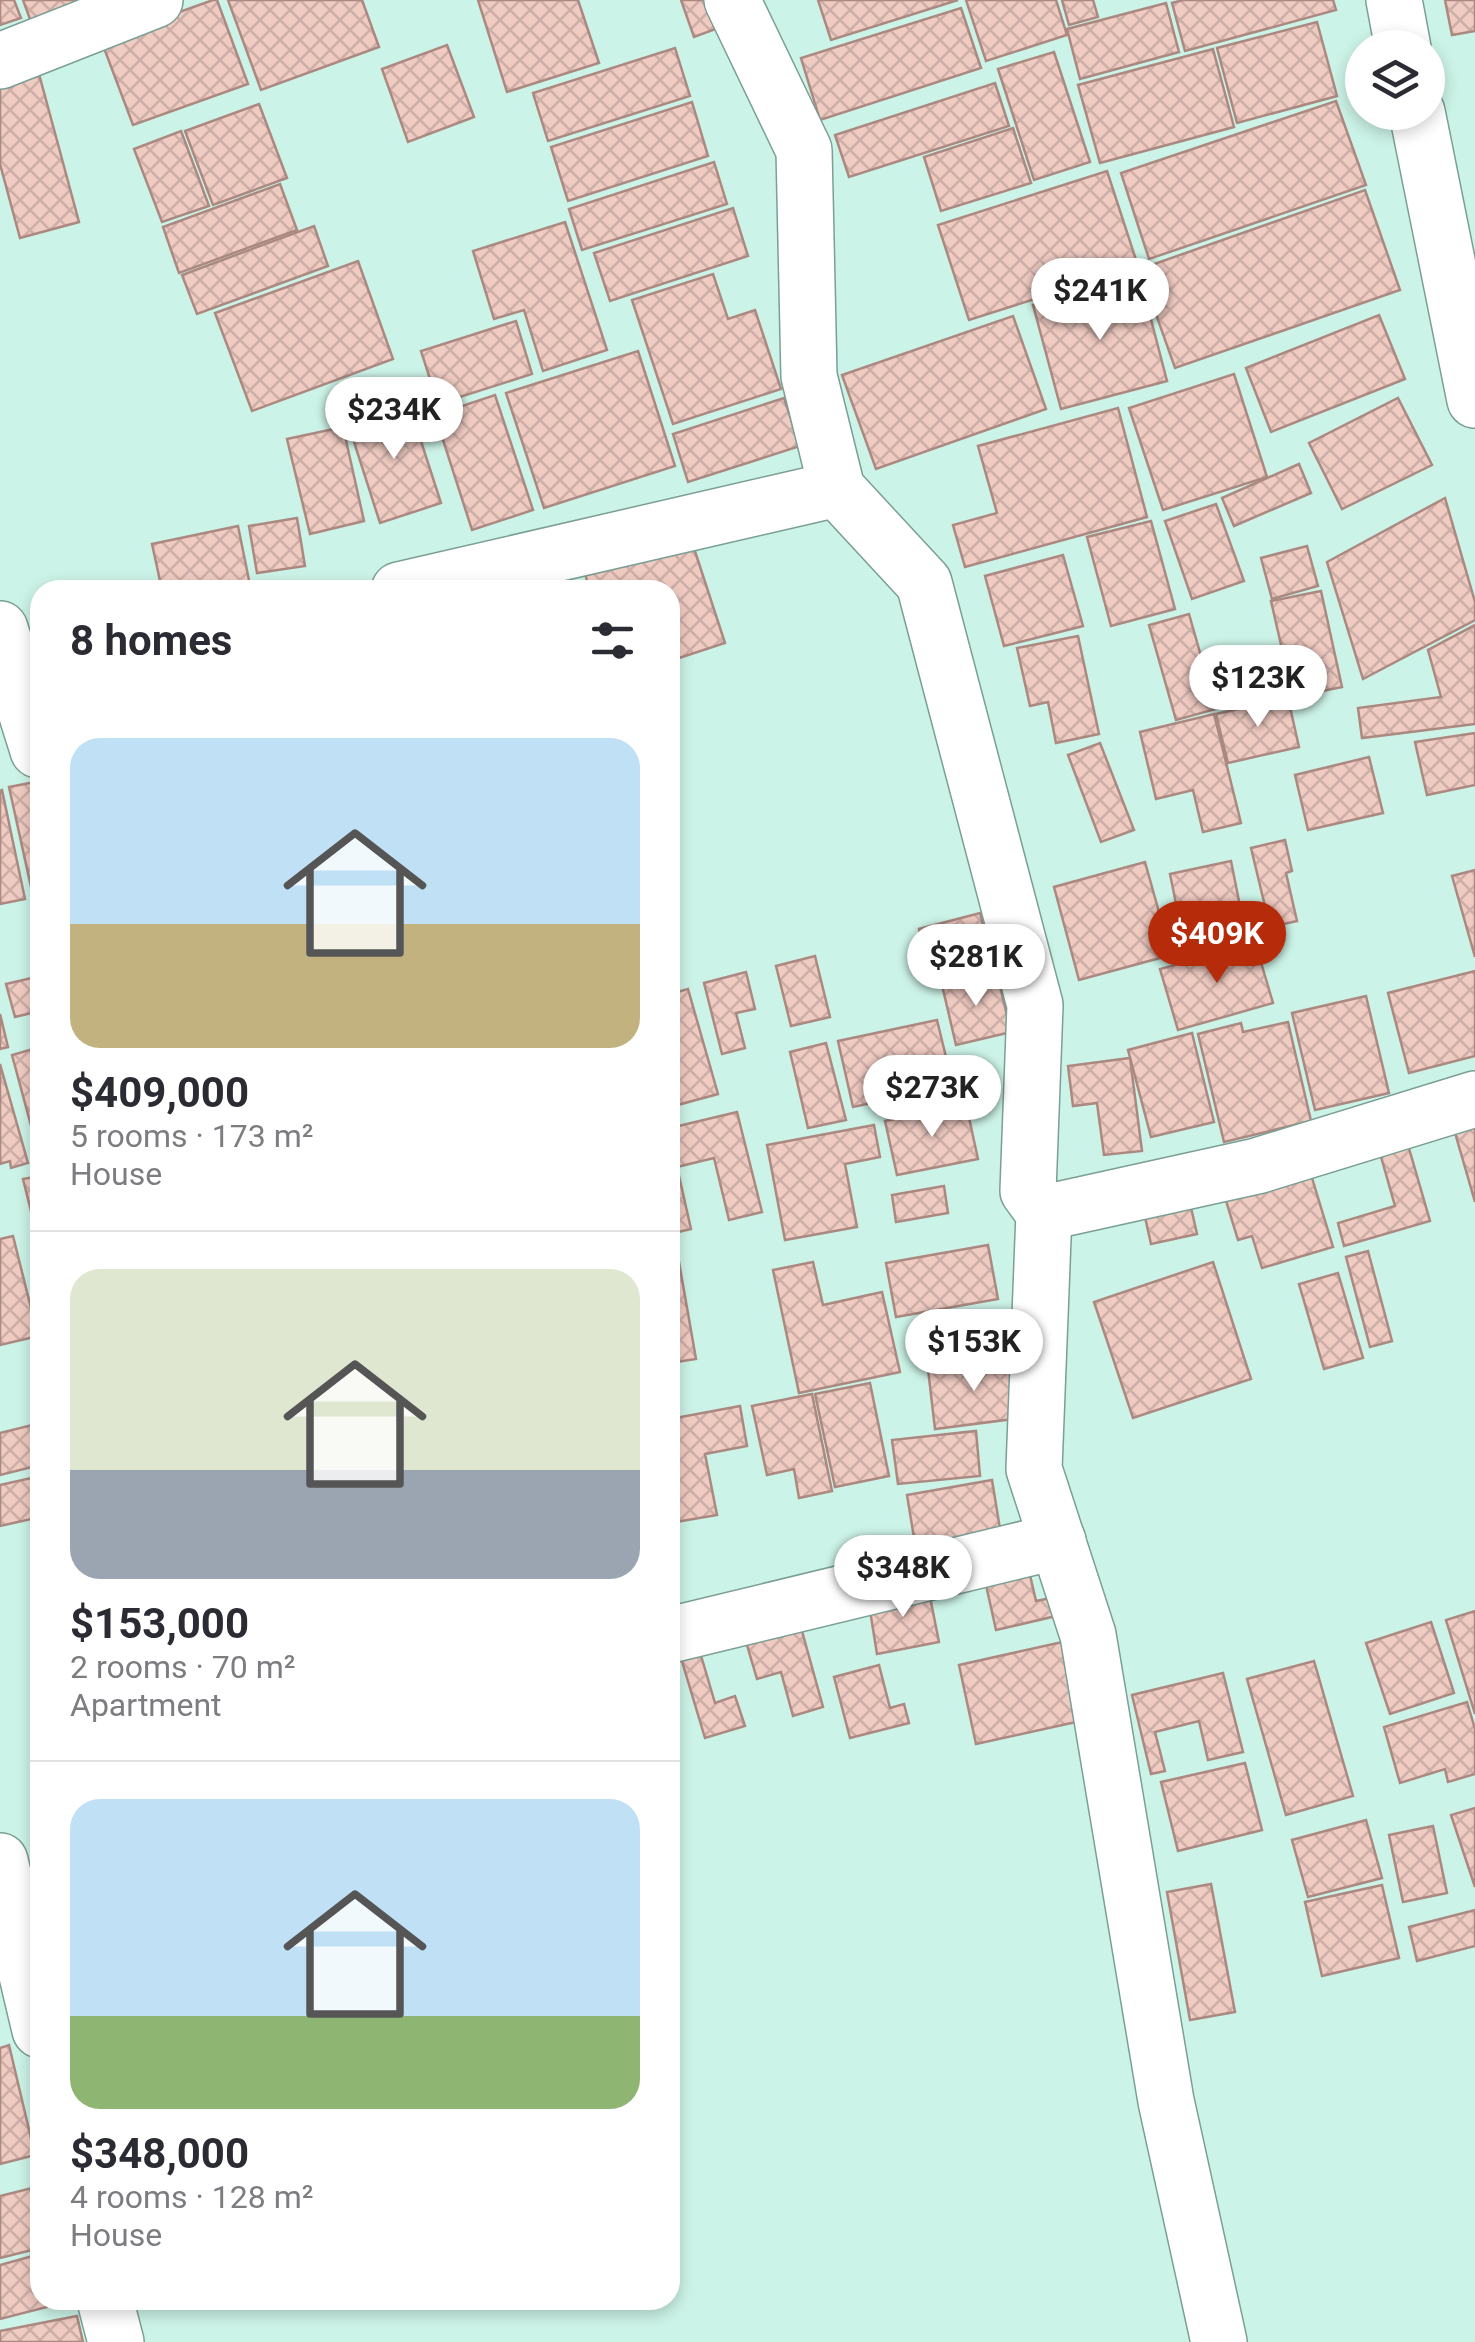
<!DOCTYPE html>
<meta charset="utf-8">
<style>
body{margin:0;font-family:Roboto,sans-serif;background:#f7f7f7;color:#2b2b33;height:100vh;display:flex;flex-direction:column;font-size:38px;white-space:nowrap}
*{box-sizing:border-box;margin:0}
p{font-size:32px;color:#7c7c81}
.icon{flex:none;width:55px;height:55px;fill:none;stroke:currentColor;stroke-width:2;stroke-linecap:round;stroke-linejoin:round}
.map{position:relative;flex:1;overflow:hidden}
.side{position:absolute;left:30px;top:580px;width:650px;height:1730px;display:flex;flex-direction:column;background:#fff;border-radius:30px;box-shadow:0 5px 15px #0003}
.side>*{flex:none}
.controls{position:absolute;left:1345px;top:30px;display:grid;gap:20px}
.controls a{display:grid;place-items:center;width:100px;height:100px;border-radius:50%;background:#fff;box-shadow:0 5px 15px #0003;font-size:50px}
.price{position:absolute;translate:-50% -85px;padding:0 22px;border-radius:35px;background:#fff;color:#222;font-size:32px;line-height:65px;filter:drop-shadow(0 2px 5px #0008)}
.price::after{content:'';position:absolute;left:50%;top:60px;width:30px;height:22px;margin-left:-15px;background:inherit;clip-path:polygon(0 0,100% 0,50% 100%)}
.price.on{background:#b62b0a;color:#fff}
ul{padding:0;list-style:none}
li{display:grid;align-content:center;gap:20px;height:530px;padding:0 40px}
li+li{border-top:2px solid #e1e1e2}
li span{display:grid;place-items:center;height:310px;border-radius:30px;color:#555}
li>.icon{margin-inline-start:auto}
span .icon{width:180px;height:180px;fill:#fffc;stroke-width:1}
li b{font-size:42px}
h2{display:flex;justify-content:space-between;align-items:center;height:120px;padding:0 40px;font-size:42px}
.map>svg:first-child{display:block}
.building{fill:url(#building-cross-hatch);stroke:#ab8981;stroke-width:2.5}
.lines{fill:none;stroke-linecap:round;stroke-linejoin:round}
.minor-casing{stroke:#7b9f94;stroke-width:58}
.tertiary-casing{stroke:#7b9f94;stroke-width:58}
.minor{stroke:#fff;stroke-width:55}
.tertiary{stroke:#fff;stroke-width:55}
</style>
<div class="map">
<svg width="1475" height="2342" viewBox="0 0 1475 2342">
<defs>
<pattern id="building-cross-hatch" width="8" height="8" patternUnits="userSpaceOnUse" patternTransform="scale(2.5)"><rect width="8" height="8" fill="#f0cbc2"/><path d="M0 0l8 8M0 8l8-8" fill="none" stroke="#ceafa8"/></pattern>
</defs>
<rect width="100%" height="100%" fill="#ccf3e7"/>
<g class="building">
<path d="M 0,0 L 14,0 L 21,18 L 0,25 Z"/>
<path d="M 23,0 L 92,0 L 35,33 Z"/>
<path d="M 213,0 L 217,0 L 248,84 L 133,125 L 101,40 Z"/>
<path d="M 228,0 L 362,0 L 379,47 L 261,90 Z"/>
<path d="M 478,0 L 578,0 L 599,63 L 507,92 Z"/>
<path d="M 681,0 L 724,0 L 732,23 L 694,37 Z"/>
<path d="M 818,0 L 958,0 L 831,40 Z"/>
<path d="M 966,0 L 1056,0 L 1067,35 L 986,61 Z"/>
<path d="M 1062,0 L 1093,0 L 1098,17 L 1069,25 Z"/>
<path d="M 1183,0 L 1333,0 L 1336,10 L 1185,51 L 1172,3 Z"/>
<path d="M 1445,0 L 1475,0 L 1475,31 L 1452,35 Z"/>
<path d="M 1166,3 L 1179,52 L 1080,79 L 1067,29 Z"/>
<path d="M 961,8 L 981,68 L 820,120 L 801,58 Z"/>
<path d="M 1317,22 L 1337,96 L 1237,123 L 1217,48 Z"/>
<path d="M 447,45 L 474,117 L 408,142 L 382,69 Z"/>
<path d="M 675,48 L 690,96 L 548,141 L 533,93 Z"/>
<path d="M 1213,49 L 1234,127 L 1100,163 L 1078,85 Z"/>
<path d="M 1054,52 L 1090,162 L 1034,180 L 998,69 Z"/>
<path d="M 39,74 L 79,222 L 20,238 L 0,164 L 0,85 Z"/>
<path d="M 995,83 L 1009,126 L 849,177 L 835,135 Z"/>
<path d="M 1336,101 L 1366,185 L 1149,259 L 1121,173 Z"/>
<path d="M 692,102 L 708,156 L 568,201 L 551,147 Z"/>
<path d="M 259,104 L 287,178 L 213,205 L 185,131 Z"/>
<path d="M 1013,128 L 1031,183 L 941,211 L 924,157 Z"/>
<path d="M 181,131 L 209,206 L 162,222 L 134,149 Z"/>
<path d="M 714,162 L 727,204 L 582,250 L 569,209 Z"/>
<path d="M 1107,171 L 1138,266 L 969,320 L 938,225 Z"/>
<path d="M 280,184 L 297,230 L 179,273 L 163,227 Z"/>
<path d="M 1365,190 L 1400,290 L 1175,368 L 1140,269 Z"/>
<path d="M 733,208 L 748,256 L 610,301 L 594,253 Z"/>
<path d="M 565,222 L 607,350 L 543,371 L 524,310 L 494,319 L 473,251 Z"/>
<path d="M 314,226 L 328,266 L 197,314 L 182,275 Z"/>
<path d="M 358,261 L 393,359 L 252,411 L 215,313 Z"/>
<path d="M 713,274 L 728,319 L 755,310 L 781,389 L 673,424 L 632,300 Z"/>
<path d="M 1140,277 L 1167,381 L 1061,409 L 1033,305 Z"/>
<path d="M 1379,315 L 1405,379 L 1271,432 L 1246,368 Z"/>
<path d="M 1013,316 L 1046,409 L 876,469 L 842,375 Z"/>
<path d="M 516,321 L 532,374 L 438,404 L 421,351 Z"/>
<path d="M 638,351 L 675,466 L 544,508 L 506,393 Z"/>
<path d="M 1234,374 L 1267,477 L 1163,510 L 1129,408 Z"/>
<path d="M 495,395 L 533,510 L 472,530 L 435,415 Z"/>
<path d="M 784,398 L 800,446 L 688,482 L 673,434 Z"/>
<path d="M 1398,398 L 1432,465 L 1342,509 L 1309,443 Z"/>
<path d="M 408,401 L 441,503 L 380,523 L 347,420 Z"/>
<path d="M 1118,408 L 1147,517 L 965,567 L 953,525 L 997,513 L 978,446 Z"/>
<path d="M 343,427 L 364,521 L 310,534 L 287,439 Z"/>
<path d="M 1299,464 L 1311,493 L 1234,526 L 1222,498 Z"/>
<path d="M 1445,498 L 1475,602 L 1475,620 L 1363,679 L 1327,562 Z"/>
<path d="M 1216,504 L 1244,581 L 1192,599 L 1165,521 Z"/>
<path d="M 297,518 L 305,566 L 257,573 L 249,526 Z"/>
<path d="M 1151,521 L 1175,609 L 1111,626 L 1087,537 Z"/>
<path d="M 238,526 L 251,590 L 162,590 L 152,544 Z"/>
<path d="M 691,539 L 725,643 L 670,661 L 670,590 L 590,590 L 585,574 Z"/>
<path d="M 1307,546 L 1318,586 L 1272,599 L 1261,558 Z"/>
<path d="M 1063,555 L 1083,626 L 1004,646 L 985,576 Z"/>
<path d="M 1321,591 L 1342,687 L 1293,697 L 1271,601 Z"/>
<path d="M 1189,614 L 1216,709 L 1176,720 L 1149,625 Z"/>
<path d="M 1475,625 L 1475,724 L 1362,738 L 1358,708 L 1441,697 L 1428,650 Z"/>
<path d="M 1078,636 L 1099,734 L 1056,743 L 1048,702 L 1030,706 L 1017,648 Z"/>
<path d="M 1288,698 L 1299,747 L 1228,763 L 1216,714 Z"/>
<path d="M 1214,714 L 1241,823 L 1203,832 L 1193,790 L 1156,799 L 1140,732 Z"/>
<path d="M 1475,733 L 1475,785 L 1427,795 L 1415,742 Z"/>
<path d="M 1100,743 L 1134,830 L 1101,842 L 1068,755 Z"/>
<path d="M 1369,757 L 1383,813 L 1308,830 L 1295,775 Z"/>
<path d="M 40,781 L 40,894 L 33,896 L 9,787 Z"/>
<path d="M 2,790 L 25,899 L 0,904 L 0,791 Z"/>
<path d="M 1285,840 L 1292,871 L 1286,873 L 1297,921 L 1270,927 L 1251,848 Z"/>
<path d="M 1231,861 L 1244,926 L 1183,938 L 1170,874 Z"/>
<path d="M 1145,862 L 1171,955 L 1079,980 L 1054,887 Z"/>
<path d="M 1475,870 L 1475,957 L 1452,876 Z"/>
<path d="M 980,913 L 990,954 L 930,969 L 919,929 Z"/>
<path d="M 1255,942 L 1273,1003 L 1178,1030 L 1160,969 Z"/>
<path d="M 815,956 L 830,1017 L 791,1026 L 776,966 Z"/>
<path d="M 1475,971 L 1475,1056 L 1409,1073 L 1388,993 Z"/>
<path d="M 746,972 L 755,1009 L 736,1013 L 745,1048 L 722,1054 L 704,983 Z"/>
<path d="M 997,974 L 1011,1032 L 956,1045 L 942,985 Z"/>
<path d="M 40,976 L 40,1011 L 15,1017 L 6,984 Z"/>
<path d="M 688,989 L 718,1094 L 670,1107 L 670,994 Z"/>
<path d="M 1366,996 L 1389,1093 L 1315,1110 L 1292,1013 Z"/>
<path d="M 0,1014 L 8,1047 L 0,1049 Z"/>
<path d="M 937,1020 L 946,1057 L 885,1071 L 890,1099 L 853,1107 L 838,1041 Z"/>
<path d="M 1288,1022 L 1311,1121 L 1224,1142 L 1198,1034 L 1241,1023 L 1243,1032 Z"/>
<path d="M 1192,1033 L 1214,1122 L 1151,1137 L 1128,1050 Z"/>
<path d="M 826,1043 L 846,1120 L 808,1128 L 790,1052 Z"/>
<path d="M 40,1047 L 40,1159 L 12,1055 Z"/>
<path d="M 1130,1058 L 1142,1151 L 1104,1155 L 1097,1103 L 1073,1106 L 1068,1066 Z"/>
<path d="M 0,1064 L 28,1163 L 11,1168 L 10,1161 L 0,1164 Z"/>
<path d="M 966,1104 L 978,1159 L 897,1175 L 885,1121 Z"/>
<path d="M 1475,1105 L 1475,1202 L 1449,1112 Z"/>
<path d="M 737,1112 L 762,1212 L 729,1220 L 714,1158 L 677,1167 L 691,1229 L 670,1234 L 670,1128 Z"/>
<path d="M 874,1125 L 880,1157 L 845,1164 L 857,1227 L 785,1240 L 767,1145 Z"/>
<path d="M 1404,1131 L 1430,1221 L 1344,1246 L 1338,1223 L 1395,1206 L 1376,1139 Z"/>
<path d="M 1305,1155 L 1333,1247 L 1262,1268 L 1252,1236 L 1238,1240 L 1220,1181 Z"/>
<path d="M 40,1176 L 40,1218 L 33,1219 L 23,1179 Z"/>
<path d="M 944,1186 L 948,1213 L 896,1222 L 892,1195 Z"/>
<path d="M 1187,1190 L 1197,1234 L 1151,1244 L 1141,1199 Z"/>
<path d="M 13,1236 L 38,1336 L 0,1345 L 0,1239 Z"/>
<path d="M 40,1239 L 40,1276 L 33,1241 Z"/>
<path d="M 988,1245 L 998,1299 L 896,1317 L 886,1263 Z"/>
<path d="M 1368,1251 L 1392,1341 L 1370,1347 L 1346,1257 Z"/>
<path d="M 679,1262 L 696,1359 L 670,1363 L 670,1263 Z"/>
<path d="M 813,1262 L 823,1305 L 882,1292 L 900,1372 L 799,1393 L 773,1270 Z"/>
<path d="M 1213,1262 L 1251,1379 L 1133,1418 L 1094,1302 Z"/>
<path d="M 1338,1273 L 1363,1358 L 1324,1369 L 1299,1284 Z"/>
<path d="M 1014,1358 L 1021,1418 L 935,1429 L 928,1369 Z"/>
<path d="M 870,1383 L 889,1476 L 835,1487 L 815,1394 Z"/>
<path d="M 812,1394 L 832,1491 L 799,1498 L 794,1469 L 767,1475 L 752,1406 Z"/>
<path d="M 740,1406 L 747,1446 L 705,1454 L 717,1515 L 670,1523 L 670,1419 Z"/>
<path d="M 40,1423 L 40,1465 L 0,1475 L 0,1433 Z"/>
<path d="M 976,1431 L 980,1476 L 898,1484 L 892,1440 Z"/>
<path d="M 40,1476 L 40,1517 L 0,1526 L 0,1485 Z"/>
<path d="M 992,1480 L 1002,1541 L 917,1556 L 907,1495 Z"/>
<path d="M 1026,1558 L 1036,1601 L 1065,1595 L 1069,1613 L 996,1630 L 982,1567 Z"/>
<path d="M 928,1587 L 939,1642 L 877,1654 L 868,1598 Z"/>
<path d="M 1475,1611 L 1475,1714 L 1446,1620 Z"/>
<path d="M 797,1613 L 823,1707 L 793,1716 L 781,1672 L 757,1679 L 742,1628 Z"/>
<path d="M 1431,1622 L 1454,1693 L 1390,1714 L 1366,1643 Z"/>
<path d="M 1076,1639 L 1094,1718 L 976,1744 L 959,1665 Z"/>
<path d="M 697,1642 L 715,1703 L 735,1696 L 745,1726 L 705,1738 L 678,1648 Z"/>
<path d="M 1314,1661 L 1353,1796 L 1286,1815 L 1247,1679 Z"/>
<path d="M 879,1665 L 890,1708 L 904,1704 L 909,1723 L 850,1738 L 834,1677 Z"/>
<path d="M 1223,1673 L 1243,1752 L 1208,1760 L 1199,1721 L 1155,1732 L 1165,1771 L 1151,1774 L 1132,1695 Z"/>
<path d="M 1467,1702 L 1475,1729 L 1475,1774 L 1448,1782 L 1445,1769 L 1400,1783 L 1384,1727 Z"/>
<path d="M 1245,1763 L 1262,1830 L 1178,1851 L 1161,1782 Z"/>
<path d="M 1475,1808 L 1475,1887 L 1451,1815 Z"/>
<path d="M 1366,1820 L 1382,1878 L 1308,1897 L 1292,1840 Z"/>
<path d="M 1433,1826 L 1447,1893 L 1403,1902 L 1389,1835 Z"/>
<path d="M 1211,1884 L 1235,2012 L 1190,2020 L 1167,1892 Z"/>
<path d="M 1382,1885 L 1399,1958 L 1322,1976 L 1305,1902 Z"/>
<path d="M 1475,1910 L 1475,1946 L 1417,1961 L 1409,1927 Z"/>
<path d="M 9,2045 L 35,2155 L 0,2164 L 0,2048 Z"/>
<path d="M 40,2186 L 40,2248 L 0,2258 L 0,2196 Z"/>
<path d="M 40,2254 L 40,2300 L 74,2300 L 0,2319 L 0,2265 Z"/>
<path d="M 77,2316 L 83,2342 L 0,2342 L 0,2331 Z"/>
</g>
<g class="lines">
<defs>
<g id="minor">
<path d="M 732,0 L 804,150 L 809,376 L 837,489 L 924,583 L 1035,1005 L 1028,1191 L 1044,1213 L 1034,1469 L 1088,1635 L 1166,2101 L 1219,2342"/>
<path d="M 0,61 L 155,0"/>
<path d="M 399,590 L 837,489"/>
<path d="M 0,629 L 38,750"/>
<path d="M 1044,1213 L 1257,1166 L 1475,1099"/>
<path d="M 670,1635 L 1058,1541"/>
<path d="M 0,1861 L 40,2030"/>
<path d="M 105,2300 L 116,2342"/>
</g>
<g id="tertiary">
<path d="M 1394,0 L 1403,48"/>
<path d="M 1417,112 L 1475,400"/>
</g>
</defs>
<use href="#minor" class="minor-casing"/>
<use href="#tertiary" class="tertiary-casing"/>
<use href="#minor" class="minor"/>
<use href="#tertiary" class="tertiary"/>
</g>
</svg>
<div class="controls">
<a><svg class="icon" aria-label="layers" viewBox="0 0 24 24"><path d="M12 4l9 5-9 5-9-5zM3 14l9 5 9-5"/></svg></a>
</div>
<b class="price" style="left:1100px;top:343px">$241K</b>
<b class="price" style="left:394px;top:462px">$234K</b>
<b class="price" style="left:1258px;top:730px">$123K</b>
<b class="price on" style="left:1217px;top:986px">$409K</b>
<b class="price" style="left:976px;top:1009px">$281K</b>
<b class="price" style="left:932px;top:1140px">$273K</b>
<b class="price" style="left:974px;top:1394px">$153K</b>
<b class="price" style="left:903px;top:1620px">$348K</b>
<section class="side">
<h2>8 homes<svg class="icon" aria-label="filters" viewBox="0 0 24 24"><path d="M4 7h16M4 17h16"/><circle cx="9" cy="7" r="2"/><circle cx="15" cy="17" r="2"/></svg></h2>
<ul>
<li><span style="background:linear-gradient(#bfe0f5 60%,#c2b280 0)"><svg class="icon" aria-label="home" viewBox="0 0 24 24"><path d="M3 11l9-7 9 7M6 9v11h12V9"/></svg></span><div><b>$409,000</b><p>5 rooms · 173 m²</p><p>House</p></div></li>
<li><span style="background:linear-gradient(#dfe7d0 65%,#9aa5b1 0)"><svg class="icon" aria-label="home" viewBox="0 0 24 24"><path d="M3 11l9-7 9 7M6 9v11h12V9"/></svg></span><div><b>$153,000</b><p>2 rooms · 70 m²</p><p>Apartment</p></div></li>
<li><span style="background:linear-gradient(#bfe0f5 70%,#8fb573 0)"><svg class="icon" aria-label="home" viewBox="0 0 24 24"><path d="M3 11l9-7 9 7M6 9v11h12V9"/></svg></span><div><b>$348,000</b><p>4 rooms · 128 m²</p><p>House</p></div></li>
</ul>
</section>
</div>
